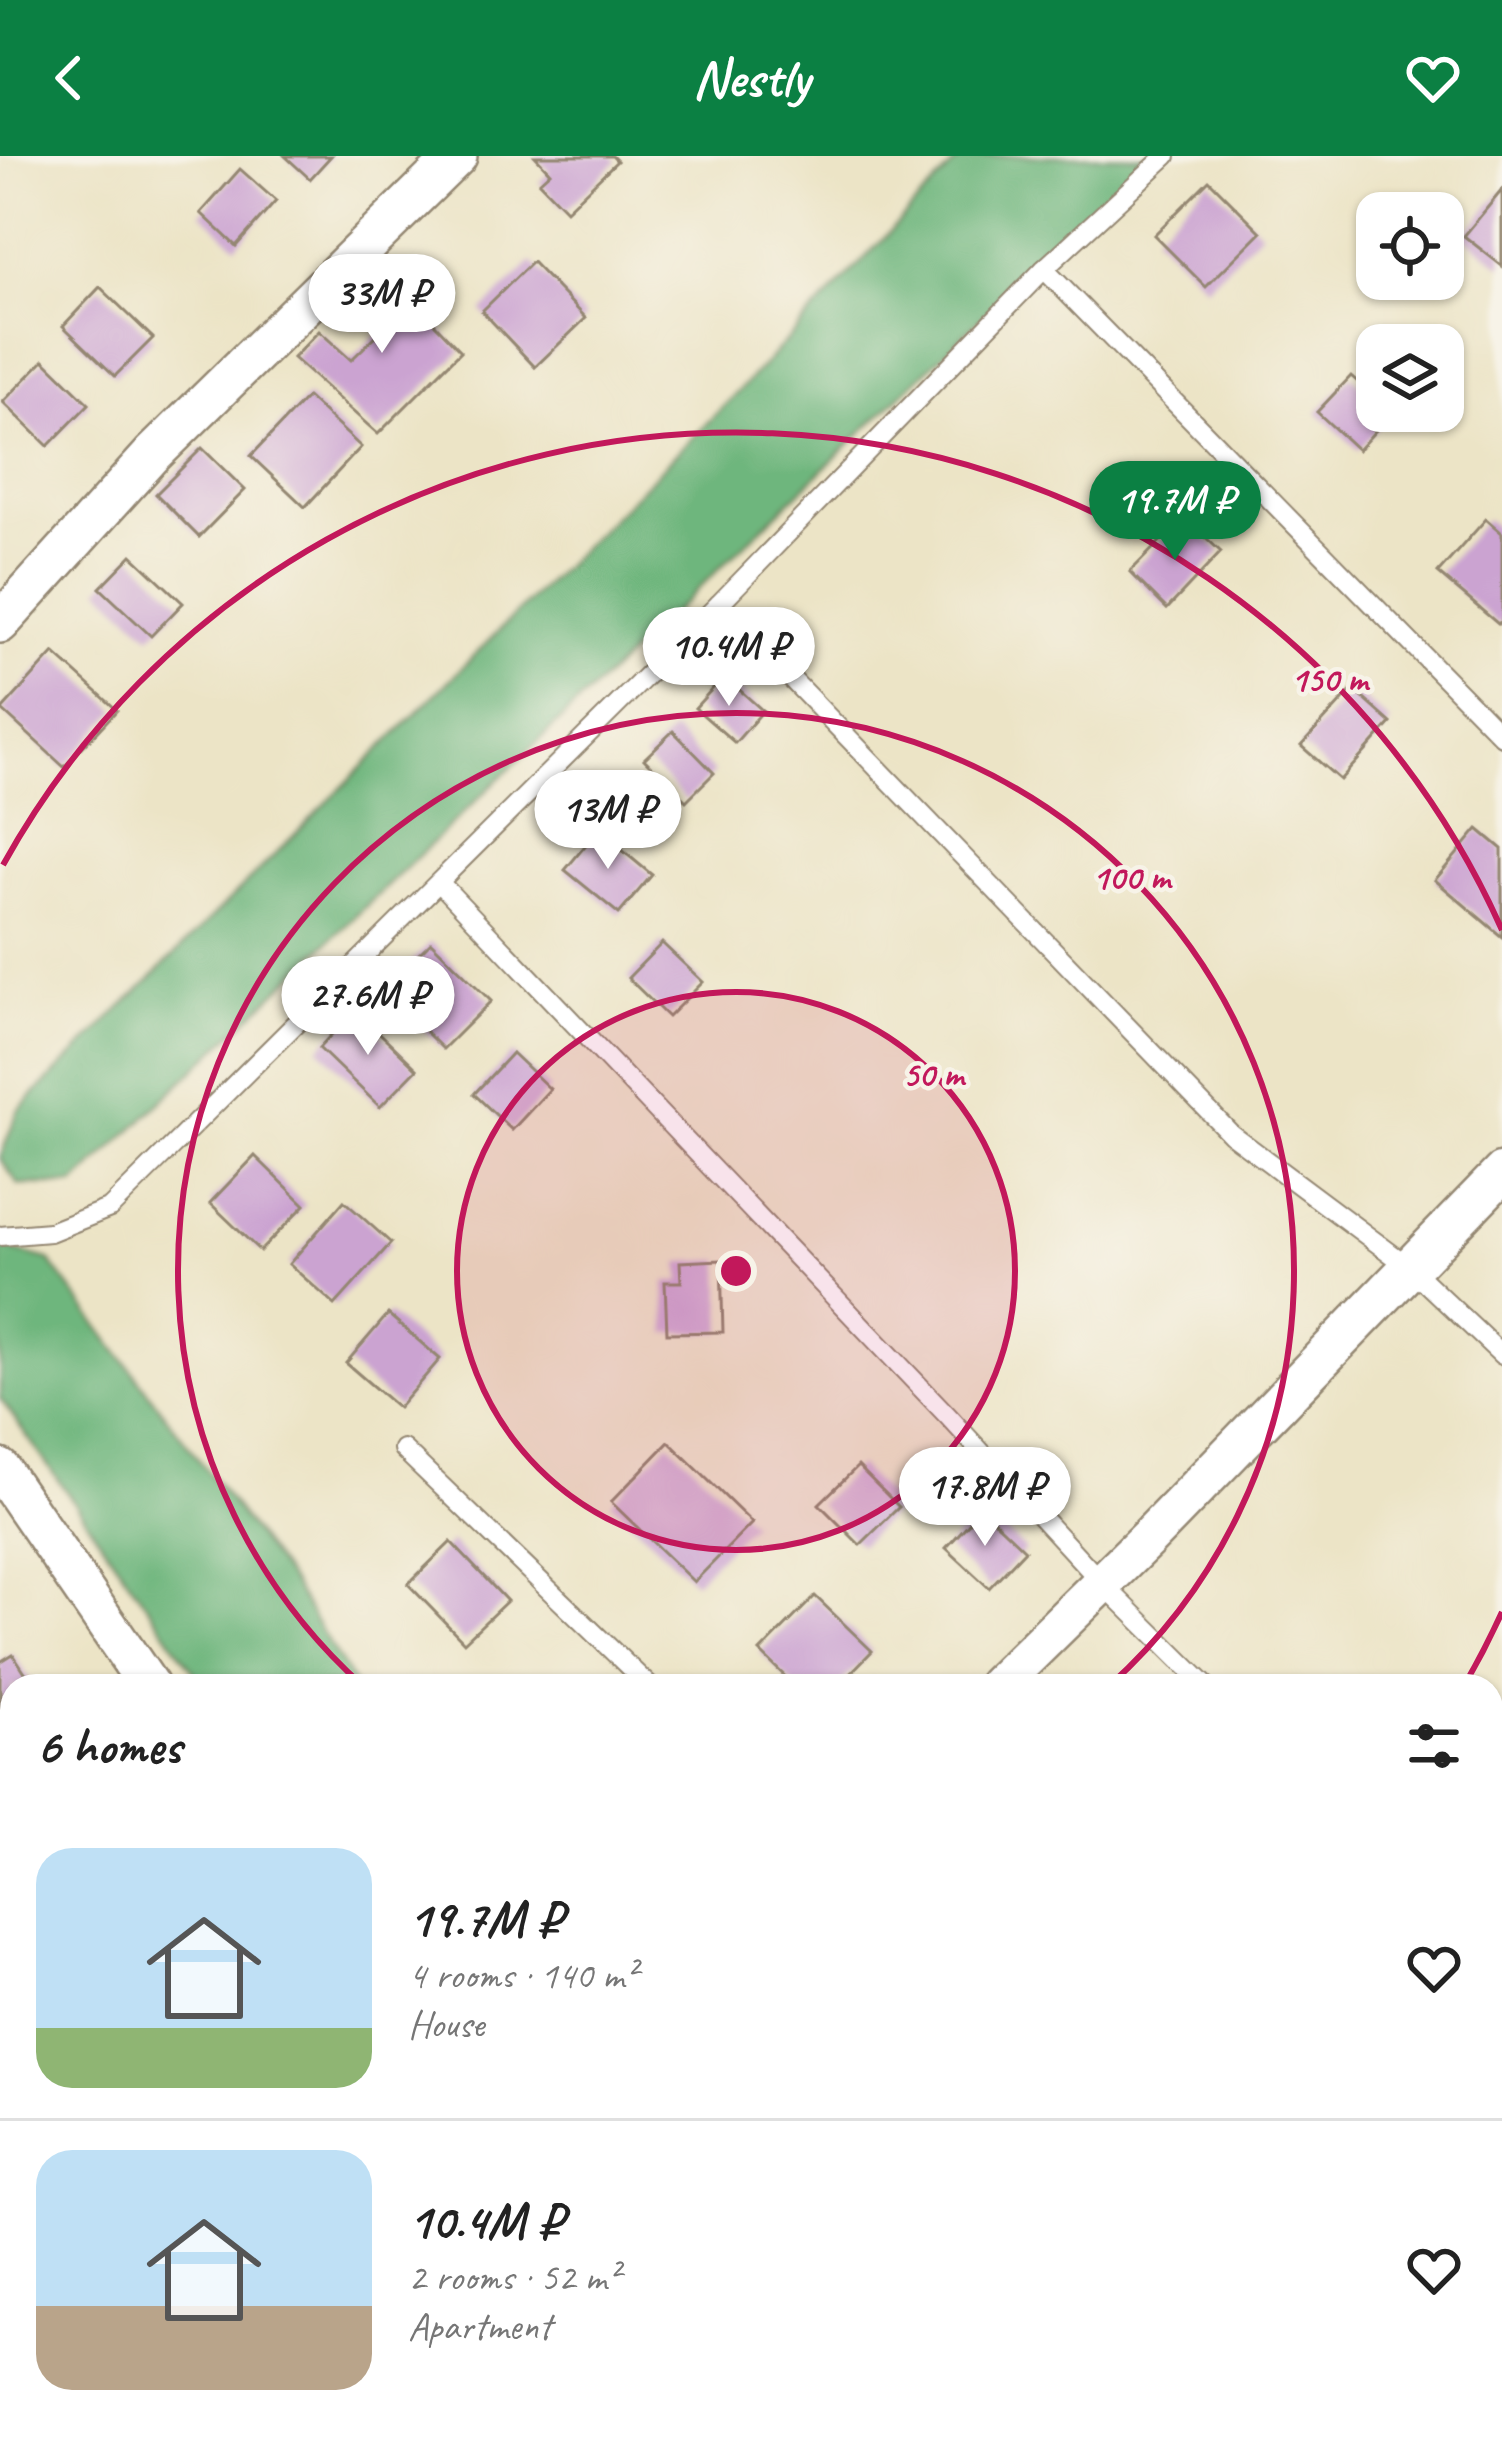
<!DOCTYPE html>
<meta charset="utf-8">
<style>
body{margin:0;font-family:Caveat,sans-serif;background:#f2f2f2;color:#222;height:100vh;display:flex;flex-direction:column;font-size:45px;white-space:nowrap}
*{box-sizing:border-box;margin:0}
p{font-size:39px;color:#767676}
.icon{flex:none;width:66px;height:66px;fill:none;stroke:currentColor;stroke-width:2;stroke-linecap:round;stroke-linejoin:round}
.map{position:relative;flex:1;overflow:hidden}
.side{position:absolute;left:0px;top:1518px;width:1503px;height:771px;display:flex;flex-direction:column;background:#fff;border-radius:36px 36px 0 0;box-shadow:0 3px 9px #0004}
.side>*{flex:none}
.buttons{position:absolute;left:1356px;top:36px;display:grid;gap:24px}
.buttons a{display:grid;place-items:center;width:108px;height:108px;border-radius:24px;background:#fff;box-shadow:0 3px 9px #0004;font-size:60px}
.price{position:absolute;translate:-50% -102px;padding:0 27px;border-radius:42px;background:#fff;color:#222;font-size:39px;line-height:78px;filter:drop-shadow(0 3px 6px #0008)}
.price::after{content:'';position:absolute;left:50%;top:72px;width:36px;height:27px;margin-left:-18px;background:inherit;clip-path:polygon(0 0,100% 0,50% 100%)}
.price.active{background:#0b8043;color:#fff}
ul{padding:0;list-style:none}
li{display:flex;align-items:center;gap:36px;height:300px;padding:0 36px}
li+li{border-top:3px solid #e0e0e0}
li span{display:grid;place-items:center;flex:none;width:336px;height:240px;border-radius:36px;color:#555}
li>.icon{margin-inline-start:auto}
span .icon{width:144px;height:144px;fill:#fffc;stroke-width:1}
li b{font-size:51px}
h2{display:flex;justify-content:space-between;align-items:center;height:144px;padding:0 36px;font-size:51px}
header{display:flex;justify-content:space-between;align-items:center;height:156px;padding:0 36px;background:#0b8043;color:#fff;font-size:54px;font-weight:800}
.map>svg:first-child{display:block}
.forest{fill:#6eb67d;stroke:#54704e;stroke-width:3}
.building{fill:#cba3d1}
.lines{fill:none;stroke-linecap:round;stroke-linejoin:round}
.service-casing{stroke:#948772;stroke-width:22}
.minor-casing{stroke:#948772;stroke-width:44}
.service{stroke:#fff;stroke-width:18}
.minor{stroke:#fff;stroke-width:39}
.ring{fill:none;stroke:#c2185b;stroke-width:6}
.centre{fill:#c2185b;stroke:#f7f3e8;stroke-width:6}
.ring-label{font-size:36px;text-anchor:middle;font-weight:bold;fill:#c2185b;stroke:#f7f3e8;stroke-width:9;stroke-linejoin:round;paint-order:stroke}
</style>
<header><svg class="icon" aria-label="back" viewBox="0 0 24 24"><path d="M15 5l-7 7 7 7"/></svg>Nestly<svg class="icon" aria-label="heart" viewBox="0 0 24 24"><path d="M12 20l-8-8c-3-5 5-10 8-4 3-6 11-1 8 4z"/></svg></header>
<div class="map">
<svg width="1502" height="2287" viewBox="0 0 1502 2287">
<rect width="100%" height="100%" fill="#f7f3e8"/>
<filter id="ink" filterUnits="userSpaceOnUse"><feTurbulence type="fractalNoise" baseFrequency=".00833" numOctaves="2"/><feDisplacementMap in="SourceGraphic" scale="24" xChannelSelector="R" yChannelSelector="G"/><feConvolveMatrix kernelMatrix="1 2 1 2 8 2 1 2 1" color-interpolation-filters="sRGB"/></filter>
<filter id="wash" filterUnits="userSpaceOnUse"><feTurbulence type="fractalNoise" baseFrequency=".004" numOctaves="4" result="noise"/><feDisplacementMap in="SourceGraphic" scale="48" xChannelSelector="R" yChannelSelector="G"/><feGaussianBlur stdDeviation="2.7" result="paint"/><feColorMatrix in="noise" values="0 0 0 0 0 0 0 0 0 0 0 0 0 0 0 0 0 1.4 0 .05"/><feComposite in="paint" operator="in"/></filter>
<g filter="url(#wash)">
<rect width="100%" height="100%" fill="#ece4c6"/>
<g class="forest">
<path d="M 962,0 L 1151,0 L 74,1029 L 19,1029 L 0,1002 L 18,955 L 736,238 Z"/>
<path d="M 3,1092 L 49,1104 L 292,1428 L 355,1530 L 204,1530 L 0,1242 L 0,1094 Z"/>
<path d="M 743,2277 L 899,2277 L 906,2287 L 750,2287 Z"/>
</g>
<g id="blocks">
<g class="building">
<path d="M 285,0 L 331,0 L 310,23 Z"/>
<path d="M 535,0 L 612,0 L 617,5 L 566,54 L 539,26 L 550,16 Z"/>
<path d="M 240,13 L 276,45 L 236,90 L 201,57 Z"/>
<path d="M 1209,24 L 1261,76 L 1206,131 L 1154,79 Z"/>
<path d="M 1502,34 L 1502,110 L 1464,80 Z"/>
<path d="M 532,106 L 586,162 L 535,211 L 482,155 Z"/>
<path d="M 383,114 L 461,195 L 378,278 L 293,202 L 319,175 L 351,204 L 379,177 L 349,146 Z"/>
<path d="M 100,131 L 153,182 L 115,220 L 63,170 Z"/>
<path d="M 44,204 L 89,248 L 48,290 L 3,246 Z"/>
<path d="M 1351,220 L 1377,243 L 1377,255 L 1393,255 L 1358,294 L 1317,256 Z"/>
<path d="M 307,241 L 361,291 L 305,351 L 251,300 Z"/>
<path d="M 202,292 L 245,334 L 199,381 L 156,338 Z"/>
<path d="M 1184,361 L 1221,396 L 1167,453 L 1130,416 Z"/>
<path d="M 1486,363 L 1502,377 L 1502,464 L 1498,468 L 1438,417 Z"/>
<path d="M 132,399 L 183,447 L 151,480 L 100,432 Z"/>
<path d="M 54,497 L 117,554 L 64,611 L 2,554 Z"/>
<path d="M 724,520 L 763,555 L 735,587 L 695,552 Z"/>
<path d="M 1353,533 L 1391,567 L 1340,624 L 1301,590 Z"/>
<path d="M 673,575 L 714,617 L 686,645 L 644,603 Z"/>
<path d="M 1478,673 L 1502,693 L 1502,781 L 1435,724 Z"/>
<path d="M 598,674 L 652,719 L 619,758 L 565,714 Z"/>
<path d="M 431,786 L 491,845 L 443,893 L 383,833 Z"/>
<path d="M 662,787 L 703,826 L 668,861 L 628,822 Z"/>
<path d="M 355,853 L 417,913 L 380,951 L 319,892 Z"/>
<path d="M 512,897 L 550,933 L 512,974 L 474,938 Z"/>
<path d="M 255,1000 L 305,1049 L 260,1095 L 210,1047 Z"/>
<path d="M 344,1045 L 391,1087 L 335,1149 L 289,1108 Z"/>
<path d="M 721,1104 L 723,1176 L 667,1177 L 665,1126 L 681,1126 L 680,1106 Z"/>
<path d="M 388,1158 L 440,1203 L 398,1252 L 346,1207 Z"/>
<path d="M 669,1286 L 752,1367 L 694,1426 L 611,1346 Z"/>
<path d="M 858,1310 L 899,1351 L 860,1389 L 819,1348 Z"/>
<path d="M 982,1353 L 1025,1394 L 989,1432 L 946,1392 Z"/>
<path d="M 451,1386 L 507,1445 L 464,1486 L 408,1428 Z"/>
<path d="M 815,1440 L 872,1495 L 838,1530 L 795,1530 L 760,1496 Z"/>
<path d="M 13,1498 L 34,1530 L 12,1530 L 12,1567 L 0,1575 L 0,1506 Z"/>
<path d="M 12,2034 L 12,2120 L 4,2126 L 0,2120 L 0,2042 Z"/>
<path d="M 86,2277 L 159,2277 L 146,2287 L 93,2287 Z"/>
<path d="M 465,2277 L 538,2277 L 545,2287 L 473,2287 Z"/>
</g>
</g>
</g>
<g filter="url(#ink)">
<use href="#blocks" fill-opacity="0" stroke="#948772" stroke-width="3"/>
<g class="lines">
<defs>
<g id="service">
<path d="M 1044,113 L 1502,580"/>
<path d="M 719,448 L 1231,978 L 1409,1111 L 1502,1199"/>
<path d="M 440,727 L 947,1259 L 1102,1427 L 1206,1530"/>
<path d="M 0,1080 L 50,1076 L 110,1052 L 719,448 L 1044,113 L 1166,0"/>
<path d="M 403,1293 L 649,1530"/>
<path d="M 1491,1812 L 1502,1823"/>
</g>
<g id="minor">
<path d="M 0,467 L 152,299 L 457,0"/>
<path d="M 0,1313 L 149,1530"/>
<path d="M 997,1530 L 1148,1382 L 1502,1017"/>
<path d="M 689,2277 L 697,2287"/>
<path d="M 0,2282 L 4,2287"/>
</g>
</defs>
<use href="#service" class="service-casing"/>
<use href="#minor" class="minor-casing"/>
<use href="#service" class="service"/>
<use href="#minor" class="minor"/>
</g>
</g>
<circle cx="736" cy="1115" r="279" fill="#c2185b" fill-opacity=".12"/>
<g class="ring">
<circle cx="736" cy="1115" r="279"/>
<path d="M363 1530A558 558 0 1 1 1109 1530"/>
<path d="M1502 1456A838 838 0 0 1 1465 1528M3 709A838 838 0 0 1 1502 774"/>
</g>
<circle cx="736" cy="1115" r="18" class="centre"/>
<g class="ring-label">
<text x="1329" y="535">150 m</text>
<text x="1131" y="733">100 m</text>
<text x="933" y="930">50 m</text>
</g>
</svg>
<div class="buttons">
<a><svg class="icon" aria-label="locate" viewBox="0 0 24 24"><circle cx="12" cy="12" r="6"/><path d="M12 2v4M12 18v4M2 12h4M18 12h4"/></svg></a>
<a><svg class="icon" aria-label="layers" viewBox="0 0 24 24"><path d="M12 4l9 5-9 5-9-5zM3 14l9 5 9-5"/></svg></a>
</div>
<b class="price" style="left:382px;top:200px">33M ₽</b>
<b class="price active" style="left:1175px;top:407px">19.7M ₽</b>
<b class="price" style="left:729px;top:553px">10.4M ₽</b>
<b class="price" style="left:608px;top:716px">13M ₽</b>
<b class="price" style="left:368px;top:902px">27.6M ₽</b>
<b class="price" style="left:985px;top:1393px">17.8M ₽</b>
<section class="side">
<h2>6 homes<svg class="icon" aria-label="filters" viewBox="0 0 24 24"><path d="M4 7h16M4 17h16"/><circle cx="9" cy="7" r="2"/><circle cx="15" cy="17" r="2"/></svg></h2>
<ul>
<li><span style="background:linear-gradient(#bfe0f5 75%,#8fb573 0)"><svg class="icon" aria-label="home" viewBox="0 0 24 24"><path d="M3 11l9-7 9 7M6 9v11h12V9"/></svg></span><div><b>19.7M ₽</b><p>4 rooms · 140 m²</p><p>House</p></div><svg class="icon" aria-label="heart" viewBox="0 0 24 24"><path d="M12 20l-8-8c-3-5 5-10 8-4 3-6 11-1 8 4z"/></svg></li>
<li><span style="background:linear-gradient(#bfe0f5 65%,#b9a48a 0)"><svg class="icon" aria-label="home" viewBox="0 0 24 24"><path d="M3 11l9-7 9 7M6 9v11h12V9"/></svg></span><div><b>10.4M ₽</b><p>2 rooms · 52 m²</p><p>Apartment</p></div><svg class="icon" aria-label="heart" viewBox="0 0 24 24"><path d="M12 20l-8-8c-3-5 5-10 8-4 3-6 11-1 8 4z"/></svg></li>
</ul>
</section>
</div>
